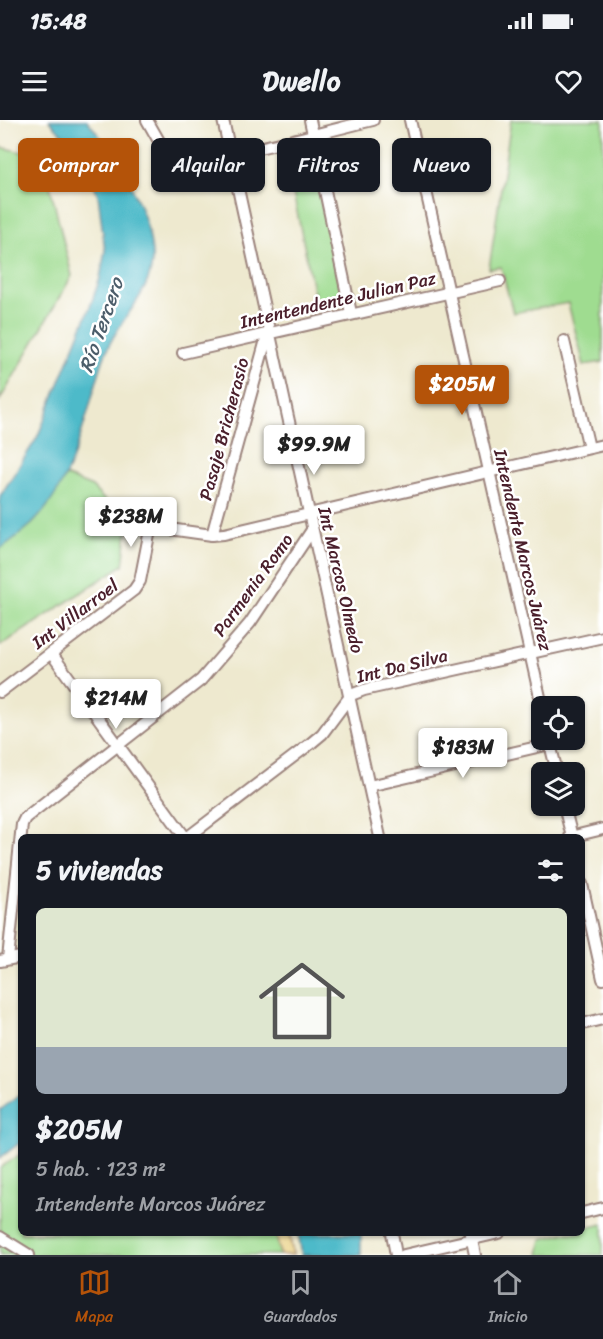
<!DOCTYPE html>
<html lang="es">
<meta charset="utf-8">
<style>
body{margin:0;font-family:Sriracha,sans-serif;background:#20242c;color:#f1f3f6;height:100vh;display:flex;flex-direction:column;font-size:22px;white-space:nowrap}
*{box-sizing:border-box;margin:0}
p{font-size:20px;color:#9ea1a6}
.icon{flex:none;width:33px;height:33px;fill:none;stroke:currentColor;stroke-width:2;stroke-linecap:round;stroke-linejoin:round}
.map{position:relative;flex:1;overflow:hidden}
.drawer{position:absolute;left:18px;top:714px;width:567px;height:402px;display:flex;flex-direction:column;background:#171b24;border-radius:9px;box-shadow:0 2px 4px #0004}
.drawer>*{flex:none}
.banner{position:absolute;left:18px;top:18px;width:567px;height:54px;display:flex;gap:12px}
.buttons{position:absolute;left:531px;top:576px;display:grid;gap:12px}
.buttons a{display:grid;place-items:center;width:54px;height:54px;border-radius:9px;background:#171b24;box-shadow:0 2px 4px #0004;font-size:30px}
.price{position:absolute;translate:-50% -51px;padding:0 14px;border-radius:6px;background:#fff;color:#222;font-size:20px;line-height:39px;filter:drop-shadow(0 2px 3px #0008)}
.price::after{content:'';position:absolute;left:50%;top:36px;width:18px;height:14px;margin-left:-9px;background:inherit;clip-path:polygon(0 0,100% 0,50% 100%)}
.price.active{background:#b45309;color:#fff}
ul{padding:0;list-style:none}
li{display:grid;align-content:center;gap:12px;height:318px;padding:0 18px}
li+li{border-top:2px solid #363941}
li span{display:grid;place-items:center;height:186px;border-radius:9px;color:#555}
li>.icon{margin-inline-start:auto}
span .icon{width:108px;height:108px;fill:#fffc;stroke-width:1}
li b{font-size:26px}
h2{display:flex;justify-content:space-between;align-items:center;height:72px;padding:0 18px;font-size:26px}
.chip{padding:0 21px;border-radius:9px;background:#171b24;box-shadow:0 2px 4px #0004;font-size:21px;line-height:54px}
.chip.active{background:#b45309;color:#fff}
.status{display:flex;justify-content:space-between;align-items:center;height:42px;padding:0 30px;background:#171b24;direction:ltr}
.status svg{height:16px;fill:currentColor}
header{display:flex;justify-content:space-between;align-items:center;height:78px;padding:0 18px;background:#171b24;font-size:27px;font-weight:700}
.menu{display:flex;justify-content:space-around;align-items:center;height:84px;border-top:2px solid #363941;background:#171b24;font-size:16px;color:#9ea1a6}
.menu a{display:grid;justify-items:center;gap:3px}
.menu .active{color:#b45309}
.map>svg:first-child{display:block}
.green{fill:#9fdc90;stroke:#747e5e;stroke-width:1.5}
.sand{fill:#eeda9e;stroke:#9c7c64;stroke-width:1.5}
.water{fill:#4ebac9;stroke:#4c6c7a;stroke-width:1.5}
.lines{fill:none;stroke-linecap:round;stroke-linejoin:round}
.minor-casing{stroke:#9c847d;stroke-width:14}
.minor{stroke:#fff;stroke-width:10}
.labels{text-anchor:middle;stroke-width:5;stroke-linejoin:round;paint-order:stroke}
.street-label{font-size:18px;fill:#4a1f2b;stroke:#fff}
.water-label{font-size:20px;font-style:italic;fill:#4c5d6a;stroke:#fff}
</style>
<div class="status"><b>15:48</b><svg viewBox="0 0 49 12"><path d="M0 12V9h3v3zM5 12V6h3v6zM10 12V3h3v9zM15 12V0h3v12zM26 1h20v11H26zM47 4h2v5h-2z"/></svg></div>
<header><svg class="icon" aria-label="menu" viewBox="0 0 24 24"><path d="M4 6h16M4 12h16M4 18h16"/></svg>Dwello<svg class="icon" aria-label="heart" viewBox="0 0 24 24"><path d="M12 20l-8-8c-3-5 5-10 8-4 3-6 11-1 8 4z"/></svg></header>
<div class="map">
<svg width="603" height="1135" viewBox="0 0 603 1135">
<rect width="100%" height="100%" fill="#fff"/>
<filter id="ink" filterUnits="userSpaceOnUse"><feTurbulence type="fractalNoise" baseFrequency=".0167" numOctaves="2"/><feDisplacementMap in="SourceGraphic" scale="12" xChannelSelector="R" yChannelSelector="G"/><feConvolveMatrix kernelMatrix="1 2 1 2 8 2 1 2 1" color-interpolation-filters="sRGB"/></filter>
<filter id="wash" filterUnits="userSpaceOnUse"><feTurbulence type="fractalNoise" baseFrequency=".008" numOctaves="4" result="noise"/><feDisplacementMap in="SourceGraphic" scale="24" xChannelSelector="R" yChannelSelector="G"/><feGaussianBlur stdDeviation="1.35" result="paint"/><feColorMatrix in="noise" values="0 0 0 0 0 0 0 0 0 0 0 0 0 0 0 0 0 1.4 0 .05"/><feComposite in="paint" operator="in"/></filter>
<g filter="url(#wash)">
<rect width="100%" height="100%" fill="#eee9cf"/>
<g class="green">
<path d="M 511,0 L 603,0 L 603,242 L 584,245 L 568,183 L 513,193 L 501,147 L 489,149 Z"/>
<path d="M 0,27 L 43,37 L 72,156 L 0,280 Z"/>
<path d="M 309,29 L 344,182 L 317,188 L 285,34 Z"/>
<path d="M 65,356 L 92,367 L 128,405 L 123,445 L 0,526 L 0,429 L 33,403 Z"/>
<path d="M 21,1034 L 21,1113 L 276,1113 L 280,1135 L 0,1135 L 0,1048 Z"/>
<path d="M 603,1104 L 603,1135 L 539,1135 L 542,1119 L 565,1113 L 582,1113 L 582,1109 Z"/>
</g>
<path class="sand" d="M 276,1113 L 289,1113 L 293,1135 L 280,1135 Z"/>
<g class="water">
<path d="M 49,0 L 87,0 C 116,35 148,86 152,133 C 155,171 120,197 107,230 C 85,288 79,358 32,404 C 22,413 11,421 0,429 L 0,376 L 37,318 L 90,187 L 100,158 L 105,131 L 98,75 L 87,48 L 70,23 Z"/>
<path d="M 21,974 L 21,1022 L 0,1038 L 0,990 Z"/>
<path d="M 298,1113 L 361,1113 L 361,1135 L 302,1135 Z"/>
</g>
</g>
<g filter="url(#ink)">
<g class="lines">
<defs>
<g id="minor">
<path d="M 147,0 L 168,37 C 200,48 333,9 373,0"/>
<path d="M 223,0 L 380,717"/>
<path d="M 310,0 L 351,193"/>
<path d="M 410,0 L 542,586"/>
<path d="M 564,221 L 589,328"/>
<path d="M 183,233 L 500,161"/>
<path d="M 212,415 L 267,216"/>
<path d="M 51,533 L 185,717"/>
<path d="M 0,572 L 134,470 L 140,461 L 150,410 L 155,407 L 212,415 L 224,414 L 603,325"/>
<path d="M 549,620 L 557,652"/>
<path d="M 369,666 L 550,624"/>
<path d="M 564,686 L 572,717"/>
<path d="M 188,717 L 310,624 L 322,614 L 351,575 L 364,570 L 603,517"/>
<path d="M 570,717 L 603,709"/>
<path d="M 582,764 L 603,859"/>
<path d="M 8,839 L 22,704 L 25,698 L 201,560 L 250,503 L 312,410"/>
<path d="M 0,841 L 21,837"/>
<path d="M 582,904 L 603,899"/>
<path d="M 582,1093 L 603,1088"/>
<path d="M 392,1113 L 396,1135"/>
<path d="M 471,1115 L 475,1135"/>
<path d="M 0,1117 L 29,1135"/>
<path d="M 404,1135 L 499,1113"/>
</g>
</defs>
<use href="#minor" class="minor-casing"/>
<use href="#minor" class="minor"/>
</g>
</g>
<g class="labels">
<g class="street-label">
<text transform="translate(338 180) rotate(-13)" y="6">Intentendente Julian Paz</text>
<text transform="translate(224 309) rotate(-75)" y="6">Pasaje Bricherasio</text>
<text transform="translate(523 430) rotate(77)" y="6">Intendente Marcos Juárez</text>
<text transform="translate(341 460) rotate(77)" y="6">Int Marcos Olmedo</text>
<text transform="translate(253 465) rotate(-54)" y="6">Parmenia Romo</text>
<text transform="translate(75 494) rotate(-37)" y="6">Int Villarroel</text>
<text transform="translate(402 546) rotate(-14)" y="6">Int Da Silva</text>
</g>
<g class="water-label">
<text transform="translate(101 205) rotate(-71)" y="7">Río Tercero</text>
</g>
</g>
</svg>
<div class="buttons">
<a><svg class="icon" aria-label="locate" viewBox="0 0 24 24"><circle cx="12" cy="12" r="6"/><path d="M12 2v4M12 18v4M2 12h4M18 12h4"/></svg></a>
<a><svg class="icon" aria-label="layers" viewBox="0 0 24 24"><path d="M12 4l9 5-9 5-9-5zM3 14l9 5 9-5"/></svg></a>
</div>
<b class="price active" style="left:462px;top:296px">$205M</b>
<b class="price" style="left:314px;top:356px">$99.9M</b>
<b class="price" style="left:131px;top:428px">$238M</b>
<b class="price" style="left:116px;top:610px">$214M</b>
<b class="price" style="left:463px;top:659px">$183M</b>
<div class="banner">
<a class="chip active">Comprar</a>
<a class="chip">Alquilar</a>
<a class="chip">Filtros</a>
<a class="chip">Nuevo</a>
</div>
<section class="drawer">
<h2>5 viviendas<svg class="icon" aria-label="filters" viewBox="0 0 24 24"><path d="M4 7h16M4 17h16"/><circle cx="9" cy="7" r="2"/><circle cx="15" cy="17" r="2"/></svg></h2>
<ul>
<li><span style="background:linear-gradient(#dfe7d0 75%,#9aa5b1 0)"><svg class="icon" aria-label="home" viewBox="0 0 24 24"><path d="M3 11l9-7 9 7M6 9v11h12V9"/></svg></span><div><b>$205M</b><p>5 hab. · 123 m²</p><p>Intendente Marcos Juárez</p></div></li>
</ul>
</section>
</div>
<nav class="menu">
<a class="active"><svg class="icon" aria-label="map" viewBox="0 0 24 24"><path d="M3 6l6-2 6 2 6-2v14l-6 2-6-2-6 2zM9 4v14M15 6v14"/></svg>Mapa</a>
<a><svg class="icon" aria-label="saved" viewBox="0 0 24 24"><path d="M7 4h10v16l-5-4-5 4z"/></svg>Guardados</a>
<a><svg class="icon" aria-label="home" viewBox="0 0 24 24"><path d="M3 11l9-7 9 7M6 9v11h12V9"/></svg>Inicio</a>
</nav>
